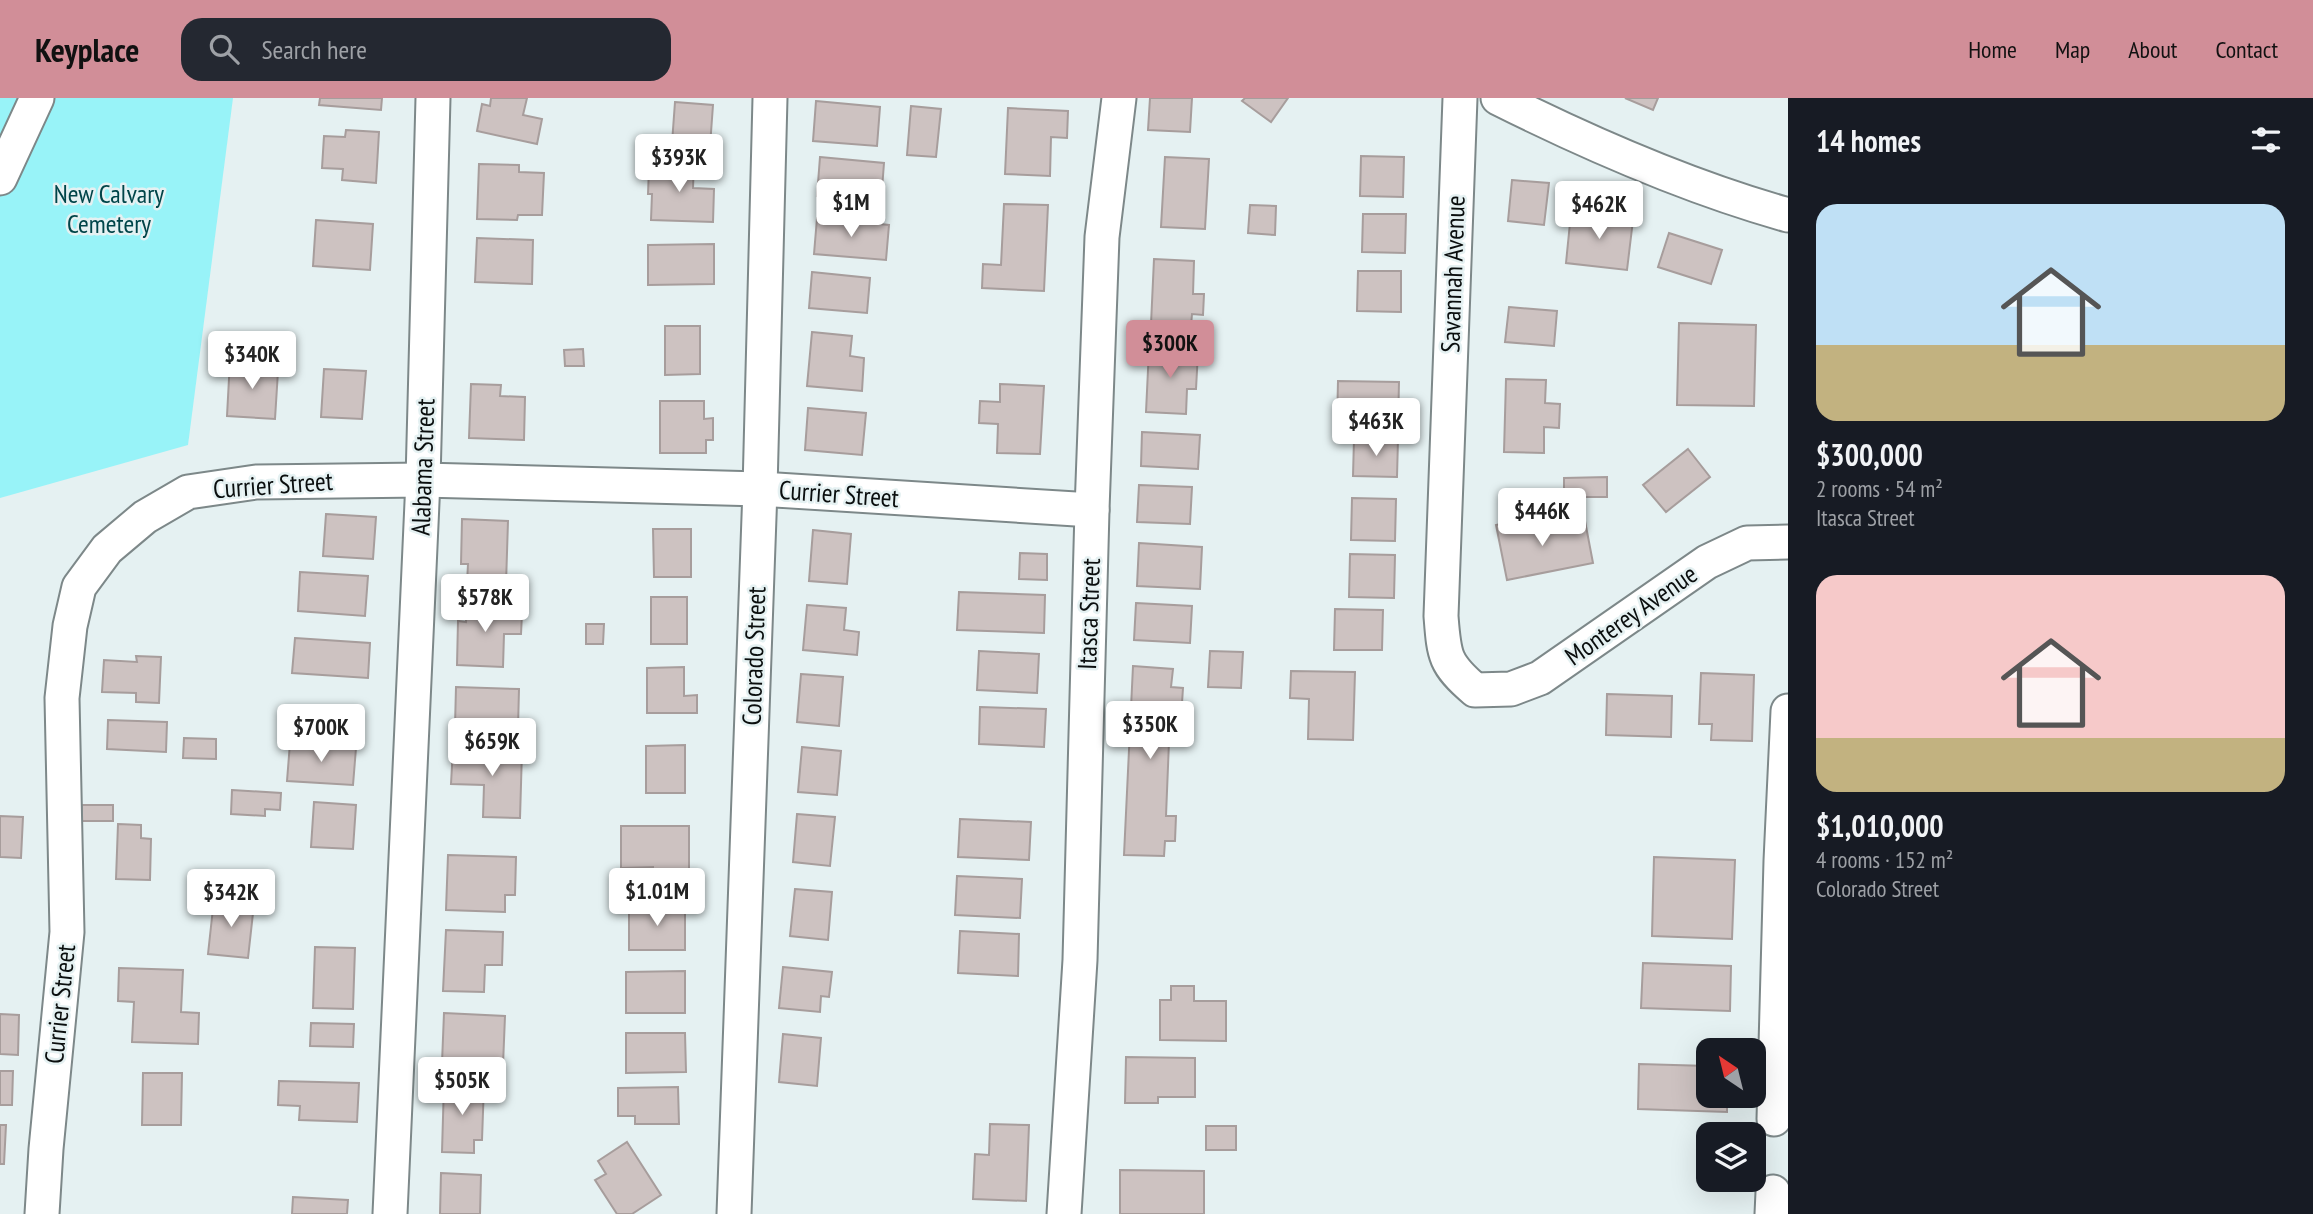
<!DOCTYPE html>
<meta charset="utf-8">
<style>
body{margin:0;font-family:"PT Sans Narrow",sans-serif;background:#242831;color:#f1f3f6;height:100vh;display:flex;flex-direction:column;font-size:26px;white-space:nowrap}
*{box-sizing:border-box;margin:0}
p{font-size:23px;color:#9ea1a6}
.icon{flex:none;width:38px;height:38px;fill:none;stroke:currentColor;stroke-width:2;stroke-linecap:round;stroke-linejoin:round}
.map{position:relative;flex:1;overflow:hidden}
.side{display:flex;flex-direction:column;background:#171b24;width:525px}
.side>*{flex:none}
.needle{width:46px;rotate:325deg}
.buttons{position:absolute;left:1696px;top:940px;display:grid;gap:14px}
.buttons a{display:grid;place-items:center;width:70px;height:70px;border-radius:14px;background:#171b24;box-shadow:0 7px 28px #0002;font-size:35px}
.price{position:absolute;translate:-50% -60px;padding:0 16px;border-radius:7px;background:#fff;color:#222;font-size:23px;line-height:46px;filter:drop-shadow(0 2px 4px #0008)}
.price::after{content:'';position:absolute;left:50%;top:42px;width:21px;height:16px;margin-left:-10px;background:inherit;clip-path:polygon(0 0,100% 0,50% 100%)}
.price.selected{background:#d18e98;color:#111}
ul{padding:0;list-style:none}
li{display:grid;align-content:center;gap:14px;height:371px;padding:0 28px}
li span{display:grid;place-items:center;height:217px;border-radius:21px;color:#555}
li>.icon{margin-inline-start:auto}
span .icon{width:126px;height:126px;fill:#fffc;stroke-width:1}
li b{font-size:30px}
h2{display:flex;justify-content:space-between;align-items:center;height:84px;padding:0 28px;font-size:30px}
header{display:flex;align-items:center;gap:42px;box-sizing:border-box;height:98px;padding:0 35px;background:#d18e98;color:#111}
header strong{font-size:33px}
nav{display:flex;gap:38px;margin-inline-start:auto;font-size:24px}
.search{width:490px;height:63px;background:#242831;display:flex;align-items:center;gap:18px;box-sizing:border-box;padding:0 24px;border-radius:21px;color:#9ea1a6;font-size:26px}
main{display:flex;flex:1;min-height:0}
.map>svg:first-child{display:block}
.green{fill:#98f3f8}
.building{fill:#cdc2c1;stroke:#a79d9c;stroke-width:2}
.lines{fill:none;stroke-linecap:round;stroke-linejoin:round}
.minor-casing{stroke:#7d8889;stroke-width:37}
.minor{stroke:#fff;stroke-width:33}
.labels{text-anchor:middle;stroke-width:5;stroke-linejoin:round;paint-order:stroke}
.park-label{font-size:26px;fill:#004549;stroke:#e5f1f2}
.street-label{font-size:26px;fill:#0a0e0e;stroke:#e5f1f2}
</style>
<header>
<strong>Keyplace</strong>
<div class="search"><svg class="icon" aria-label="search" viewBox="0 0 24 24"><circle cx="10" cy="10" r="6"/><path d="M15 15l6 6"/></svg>Search here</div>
<nav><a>Home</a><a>Map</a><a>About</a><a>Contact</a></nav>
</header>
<main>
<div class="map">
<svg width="1788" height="1116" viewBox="0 0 1788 1116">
<rect width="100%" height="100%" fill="#e5f1f2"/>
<path class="green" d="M 0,0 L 233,0 L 188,347 L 0,400 Z"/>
<g class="building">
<path d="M 320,0 L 382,0 L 381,12 L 319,7 Z"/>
<path d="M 491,0 L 527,0 L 523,17 L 542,21 L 537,46 L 477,33 L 482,6 L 490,8 Z"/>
<path d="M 1150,0 L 1192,0 L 1190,34 L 1148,32 Z"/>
<path d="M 1245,0 L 1288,0 L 1271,24 L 1242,3 Z"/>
<path d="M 1625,0 L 1658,0 L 1653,12 Z"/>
<path d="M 816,3 L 880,9 L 877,48 L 813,43 Z"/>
<path d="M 675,4 L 713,7 L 709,62 L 671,59 Z"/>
<path d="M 911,8 L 941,11 L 936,59 L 907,57 Z"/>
<path d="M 1008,10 L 1068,13 L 1067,40 L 1051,39 L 1050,78 L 1005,76 Z"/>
<path d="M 346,32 L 379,34 L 376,85 L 342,82 L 343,71 L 322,70 L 324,38 L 345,39 Z"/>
<path d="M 1361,58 L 1404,59 L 1403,99 L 1360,98 Z"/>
<path d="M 820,59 L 884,65 L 881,104 L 817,98 Z"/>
<path d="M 1165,59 L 1209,61 L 1205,131 L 1161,129 Z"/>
<path d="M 662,61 L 694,63 L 693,90 L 714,91 L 713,124 L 651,122 L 652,96 L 648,96 L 649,70 L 661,71 Z"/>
<path d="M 479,66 L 519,67 L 519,74 L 544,75 L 542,117 L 518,117 L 517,122 L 477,121 Z"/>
<path d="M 1512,82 L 1549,85 L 1544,127 L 1508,123 Z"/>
<path d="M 1004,106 L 1048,107 L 1044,193 L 982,190 L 983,166 L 1001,167 Z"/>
<path d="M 1250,107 L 1276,108 L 1275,137 L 1248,135 Z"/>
<path d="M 1571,115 L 1633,122 L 1627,172 L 1566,165 Z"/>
<path d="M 1363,116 L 1406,116 L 1405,155 L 1362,154 Z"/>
<path d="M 817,120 L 889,127 L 886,162 L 814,156 Z"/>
<path d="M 316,122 L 373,126 L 370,172 L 313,168 Z"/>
<path d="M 1669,135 L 1722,152 L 1711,186 L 1658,169 Z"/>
<path d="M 477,140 L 533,142 L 532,186 L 475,184 Z"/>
<path d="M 714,146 L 714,186 L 648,187 L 648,147 Z"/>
<path d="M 1154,161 L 1194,163 L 1193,196 L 1204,196 L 1203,217 L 1192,216 L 1191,228 L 1151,226 Z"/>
<path d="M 1358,173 L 1401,173 L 1401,214 L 1357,213 Z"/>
<path d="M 812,174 L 870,180 L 867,215 L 809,210 Z"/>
<path d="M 1509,209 L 1557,213 L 1554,248 L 1505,244 Z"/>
<path d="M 1679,225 L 1756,227 L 1754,308 L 1677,307 Z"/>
<path d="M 665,228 L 700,228 L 700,276 L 665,277 Z"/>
<path d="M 812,234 L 852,238 L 850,258 L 864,260 L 862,293 L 807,288 Z"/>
<path d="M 583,251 L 584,268 L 565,268 L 564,252 Z"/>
<path d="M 1149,251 L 1198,254 L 1196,291 L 1187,291 L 1186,316 L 1146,314 Z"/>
<path d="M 230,262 L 259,263 L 258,272 L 278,273 L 275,321 L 227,318 Z"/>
<path d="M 324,271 L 366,273 L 362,321 L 321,319 Z"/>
<path d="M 1506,281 L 1546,282 L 1545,305 L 1560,306 L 1559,330 L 1544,329 L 1544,355 L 1504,354 Z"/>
<path d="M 1338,283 L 1399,284 L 1398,329 L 1337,327 Z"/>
<path d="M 471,286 L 501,287 L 500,298 L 525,299 L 524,342 L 469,340 Z"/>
<path d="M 1000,286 L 1044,288 L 1040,356 L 997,355 L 998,326 L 979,325 L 980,303 L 1000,304 Z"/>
<path d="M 660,303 L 704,303 L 704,321 L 713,320 L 713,342 L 706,342 L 706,355 L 660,355 Z"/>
<path d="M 808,310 L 866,315 L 862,357 L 805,352 Z"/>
<path d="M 1142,334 L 1200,337 L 1198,371 L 1141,368 Z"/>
<path d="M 1354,341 L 1398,341 L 1397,379 L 1353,378 Z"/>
<path d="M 1688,351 L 1710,379 L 1666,414 L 1643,387 Z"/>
<path d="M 1607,379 L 1607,399 L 1564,399 L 1564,380 Z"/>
<path d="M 1139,387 L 1192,389 L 1190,426 L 1137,424 Z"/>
<path d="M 1352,400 L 1396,401 L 1395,443 L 1351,442 Z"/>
<path d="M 326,416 L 376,419 L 373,461 L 323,458 Z"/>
<path d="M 1532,419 L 1535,433 L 1585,423 L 1593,465 L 1507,482 L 1496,427 Z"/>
<path d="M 462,421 L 508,423 L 506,486 L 467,485 L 468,466 L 461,466 Z"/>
<path d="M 653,431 L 691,431 L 691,479 L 654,479 Z"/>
<path d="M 813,432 L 851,436 L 847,486 L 809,483 Z"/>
<path d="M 1139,445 L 1202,449 L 1200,491 L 1137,488 Z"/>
<path d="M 1020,455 L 1047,456 L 1047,482 L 1019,481 Z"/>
<path d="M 1350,456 L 1395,457 L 1394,500 L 1349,499 Z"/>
<path d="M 300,474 L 368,478 L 365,518 L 298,513 Z"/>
<path d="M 959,494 L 1045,497 L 1044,535 L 957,532 Z"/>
<rect x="651" y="499" width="36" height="47"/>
<path d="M 467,503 L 505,504 L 505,516 L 522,516 L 521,536 L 504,536 L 503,569 L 457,567 L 458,523 L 466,524 Z"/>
<path d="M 1136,505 L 1192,508 L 1190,545 L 1134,542 Z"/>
<path d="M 807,507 L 846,510 L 844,532 L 859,534 L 857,557 L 803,552 Z"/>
<path d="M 1335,511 L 1383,512 L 1382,552 L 1334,552 Z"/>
<path d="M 586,526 L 604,526 L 603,546 L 586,546 Z"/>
<path d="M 295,540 L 370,545 L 368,580 L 292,575 Z"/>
<path d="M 979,553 L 1039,556 L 1037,595 L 977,592 Z"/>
<path d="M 1210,553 L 1243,554 L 1241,590 L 1208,589 Z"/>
<path d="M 136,558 L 161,559 L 159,605 L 136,604 L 136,595 L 102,594 L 104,562 L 137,564 Z"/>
<path d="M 1133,568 L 1173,571 L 1171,589 L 1183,590 L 1181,620 L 1170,619 L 1166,718 L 1176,718 L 1175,743 L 1165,743 L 1164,758 L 1124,757 Z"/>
<path d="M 684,569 L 684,598 L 697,597 L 697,615 L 647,615 L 647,570 Z"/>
<path d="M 1291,573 L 1355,574 L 1353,642 L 1308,641 L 1309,601 L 1290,600 Z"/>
<path d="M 1701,575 L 1754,577 L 1752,643 L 1711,642 L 1712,626 L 1699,626 Z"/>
<path d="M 801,576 L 843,579 L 839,628 L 797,624 Z"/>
<path d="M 456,589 L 519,591 L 518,630 L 455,628 Z"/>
<path d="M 1607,596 L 1672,598 L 1671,639 L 1606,637 Z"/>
<path d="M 980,609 L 1046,611 L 1044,649 L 979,646 Z"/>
<path d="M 108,622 L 167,624 L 166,654 L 107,651 Z"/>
<path d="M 184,640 L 216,641 L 216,661 L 183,660 Z"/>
<path d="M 290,645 L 356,650 L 353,687 L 287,683 Z"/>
<path d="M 685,647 L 685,695 L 646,695 L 646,648 Z"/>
<path d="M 802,649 L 841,653 L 837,697 L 798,694 Z"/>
<path d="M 453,650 L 522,653 L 520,720 L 483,719 L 484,687 L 451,686 Z"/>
<path d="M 232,692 L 281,695 L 280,712 L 265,711 L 265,718 L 231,716 Z"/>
<path d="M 314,704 L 356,707 L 353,751 L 311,749 Z"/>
<path d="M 82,707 L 113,707 L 113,723 L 81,723 Z"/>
<path d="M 797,716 L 835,719 L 830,768 L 793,764 Z"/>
<path d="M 0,718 L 23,719 L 21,760 L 0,759 Z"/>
<path d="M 960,721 L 1031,724 L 1029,762 L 958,759 Z"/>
<path d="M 118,726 L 141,727 L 141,740 L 151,741 L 150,782 L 116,781 Z"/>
<path d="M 621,728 L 689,728 L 689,788 L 653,788 L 653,769 L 621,770 Z"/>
<path d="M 448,757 L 516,759 L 515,797 L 505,797 L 505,814 L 446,812 Z"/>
<path d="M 1654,759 L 1735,762 L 1732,841 L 1652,838 Z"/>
<path d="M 957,778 L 1022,781 L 1020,820 L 955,817 Z"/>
<path d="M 795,791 L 832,794 L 828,842 L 790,838 Z"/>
<path d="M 214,801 L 254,806 L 248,860 L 208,856 Z"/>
<rect x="629" y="807" width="56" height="45"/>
<path d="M 446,832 L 503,834 L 502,867 L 485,867 L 484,894 L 443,893 Z"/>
<path d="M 960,833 L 1019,836 L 1018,878 L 958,875 Z"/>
<path d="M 315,849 L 355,850 L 353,911 L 313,910 Z"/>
<path d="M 1643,865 L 1731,868 L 1730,913 L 1641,910 Z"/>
<path d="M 783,869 L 832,874 L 829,899 L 821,898 L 820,914 L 779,910 Z"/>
<path d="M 119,870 L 183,872 L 181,914 L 199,915 L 198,946 L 132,944 L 134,904 L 118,903 Z"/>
<path d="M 685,873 L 685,915 L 626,915 L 626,874 Z"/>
<path d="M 1171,888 L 1194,888 L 1194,903 L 1226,903 L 1226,943 L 1160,942 L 1160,902 L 1171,902 Z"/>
<path d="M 444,915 L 505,918 L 503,967 L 442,965 Z"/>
<path d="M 0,916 L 19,917 L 18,957 L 0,956 Z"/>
<path d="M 311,925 L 354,926 L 353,949 L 310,948 Z"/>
<path d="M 626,935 L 685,935 L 686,974 L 626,975 Z"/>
<path d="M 783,936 L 821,940 L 817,988 L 779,984 Z"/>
<path d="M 1126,959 L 1195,960 L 1195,999 L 1158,999 L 1158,1005 L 1125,1005 Z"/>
<path d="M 1639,966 L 1708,968 L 1708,998 L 1727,998 L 1727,1014 L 1638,1011 Z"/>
<path d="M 0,973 L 13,973 L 12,1007 L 0,1007 Z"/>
<path d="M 143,975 L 182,975 L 181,1027 L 142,1027 Z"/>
<path d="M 279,983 L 359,985 L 357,1024 L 299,1022 L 300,1008 L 278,1007 Z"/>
<path d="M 444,985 L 484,986 L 482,1042 L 474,1042 L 474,1055 L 442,1054 Z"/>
<path d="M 678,989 L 679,1026 L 635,1026 L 635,1018 L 618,1018 L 618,990 Z"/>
<path d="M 990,1026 L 1029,1027 L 1026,1103 L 973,1101 L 975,1056 L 989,1057 Z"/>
<path d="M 0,1027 L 6,1027 L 4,1066 L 0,1066 Z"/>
<rect x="1206" y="1028" width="30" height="24"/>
<path d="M 627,1044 L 661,1097 L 632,1116 L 617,1116 L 595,1082 L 606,1076 L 598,1063 Z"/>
<path d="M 1120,1072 L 1204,1073 L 1204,1116 L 1120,1116 Z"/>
<path d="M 441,1075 L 481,1077 L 480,1116 L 440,1116 Z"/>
<path d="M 293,1099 L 348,1102 L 347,1116 L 292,1116 Z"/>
</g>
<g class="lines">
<defs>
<g id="minor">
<path d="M 1460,0 L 1441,518 C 1444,557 1444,566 1475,592 L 1511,591 L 1540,580 L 1707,464 L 1747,445 L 1788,444"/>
<path d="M 1498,0 C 1590,46 1688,89 1788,117"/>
<path d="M 0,80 L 37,0"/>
<path d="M 1774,1021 L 1781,763 L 1788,613"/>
<path d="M 42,1116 L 46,1051 L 67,834 L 62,600 L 70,528 L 79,489 L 107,451 L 145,419 L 188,394 L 256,384 L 423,382 L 760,391 L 1092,412"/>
<path d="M 390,1116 L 423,382 L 433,0"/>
<path d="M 734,1116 L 760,391 L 770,0"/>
<path d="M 1064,1116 L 1080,862 L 1092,412 L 1102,139 L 1119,0"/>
<path d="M 1772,1116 L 1773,1094"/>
</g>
</defs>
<use href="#minor" class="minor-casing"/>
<use href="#minor" class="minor"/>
</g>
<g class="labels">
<g class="park-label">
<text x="109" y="105">New Calvary<tspan x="109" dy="30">Cemetery</tspan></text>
</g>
<g class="street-label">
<text transform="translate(1453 176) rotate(-88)" y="9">Savannah Avenue</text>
<text transform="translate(423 369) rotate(-88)" y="9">Alabama Street</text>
<text transform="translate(273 387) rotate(-4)" y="9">Currier Street</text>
<text transform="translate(839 396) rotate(4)" y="9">Currier Street</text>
<text transform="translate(1089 516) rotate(-88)" y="9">Itasca Street</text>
<text transform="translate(1631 517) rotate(-35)" y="9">Monterey Avenue</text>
<text transform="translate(754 558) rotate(-88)" y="9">Colorado Street</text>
<text transform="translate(60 906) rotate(-84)" y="9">Currier Street</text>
</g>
</g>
</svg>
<div class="buttons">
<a><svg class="needle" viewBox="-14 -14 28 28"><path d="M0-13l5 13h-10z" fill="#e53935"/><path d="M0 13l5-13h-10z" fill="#9ea1a6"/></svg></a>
<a><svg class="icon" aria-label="layers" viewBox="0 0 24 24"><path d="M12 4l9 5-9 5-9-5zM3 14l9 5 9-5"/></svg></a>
</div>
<b class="price" style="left:679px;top:96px">$393K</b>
<b class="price" style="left:851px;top:141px">$1M</b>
<b class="price" style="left:1599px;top:143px">$462K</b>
<b class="price selected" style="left:1170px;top:282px">$300K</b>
<b class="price" style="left:252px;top:293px">$340K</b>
<b class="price" style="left:1376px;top:360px">$463K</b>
<b class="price" style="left:1542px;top:450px">$446K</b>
<b class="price" style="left:485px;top:536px">$578K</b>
<b class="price" style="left:1150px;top:663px">$350K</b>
<b class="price" style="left:321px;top:666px">$700K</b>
<b class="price" style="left:492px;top:680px">$659K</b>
<b class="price" style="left:657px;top:830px">$1.01M</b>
<b class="price" style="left:231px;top:831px">$342K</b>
<b class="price" style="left:462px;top:1019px">$505K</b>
</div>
<section class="side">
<h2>14 homes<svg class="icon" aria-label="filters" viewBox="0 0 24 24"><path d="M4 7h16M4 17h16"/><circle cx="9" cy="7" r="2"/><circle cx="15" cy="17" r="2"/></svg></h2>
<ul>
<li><span style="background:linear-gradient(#bfe0f5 65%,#c2b280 0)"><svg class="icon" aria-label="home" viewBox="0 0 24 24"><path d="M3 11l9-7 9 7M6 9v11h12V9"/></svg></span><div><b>$300,000</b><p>2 rooms · 54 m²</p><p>Itasca Street</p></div></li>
<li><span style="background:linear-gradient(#f6c9c9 75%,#c2b280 0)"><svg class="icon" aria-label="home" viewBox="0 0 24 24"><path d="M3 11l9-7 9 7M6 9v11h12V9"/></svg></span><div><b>$1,010,000</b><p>4 rooms · 152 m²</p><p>Colorado Street</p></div></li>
</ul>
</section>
</main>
